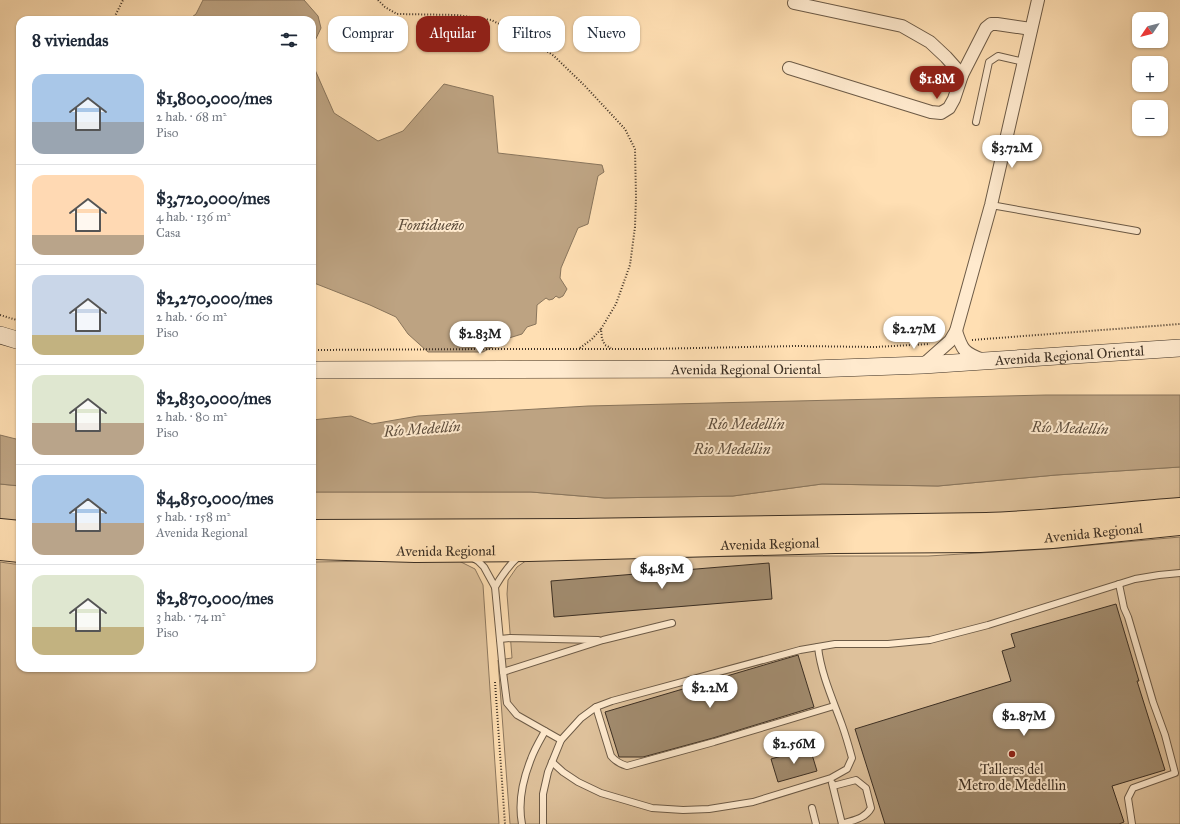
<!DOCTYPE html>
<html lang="es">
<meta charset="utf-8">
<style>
body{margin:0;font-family:"IM FELL Great Primer",serif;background:#f2f2f3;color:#1f2937;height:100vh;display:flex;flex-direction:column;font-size:15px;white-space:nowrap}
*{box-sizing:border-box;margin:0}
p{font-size:13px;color:#747a83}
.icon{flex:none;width:22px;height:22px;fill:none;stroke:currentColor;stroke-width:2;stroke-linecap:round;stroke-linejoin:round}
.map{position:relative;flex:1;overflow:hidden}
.sheet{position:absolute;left:16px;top:16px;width:300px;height:656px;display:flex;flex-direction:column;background:#fff;border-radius:12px;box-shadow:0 1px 3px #0004}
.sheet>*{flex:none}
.guide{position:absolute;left:328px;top:16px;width:380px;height:36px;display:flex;gap:8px}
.needle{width:26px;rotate:235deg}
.buttons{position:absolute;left:1132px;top:12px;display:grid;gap:8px}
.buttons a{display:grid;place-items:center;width:36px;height:36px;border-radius:8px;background:#fff;box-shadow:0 1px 3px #0004;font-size:20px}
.price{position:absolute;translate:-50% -34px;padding:0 9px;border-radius:14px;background:#fff;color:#222;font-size:13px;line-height:26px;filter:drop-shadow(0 1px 2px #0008)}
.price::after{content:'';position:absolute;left:50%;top:24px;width:12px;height:9px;margin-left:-6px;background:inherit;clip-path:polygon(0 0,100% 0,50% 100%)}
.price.active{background:#8f2418;color:#fff}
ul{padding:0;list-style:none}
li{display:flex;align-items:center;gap:12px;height:100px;padding:0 16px}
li+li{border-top:1px solid #e0e1e3}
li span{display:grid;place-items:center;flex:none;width:112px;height:80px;border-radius:12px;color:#555}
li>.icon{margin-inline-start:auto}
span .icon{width:48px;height:48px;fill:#fffc;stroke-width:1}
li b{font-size:17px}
h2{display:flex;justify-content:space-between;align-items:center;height:48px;padding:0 16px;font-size:17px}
.chip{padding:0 14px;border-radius:12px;background:#fff;box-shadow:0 1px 3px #0004;font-size:14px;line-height:36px}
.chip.active{background:#8f2418;color:#fff}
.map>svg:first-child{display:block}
.green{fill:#dec19b;stroke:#8d785f}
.water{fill:#bda382;stroke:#89755c}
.building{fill:#a18b6e;stroke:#3c2f23}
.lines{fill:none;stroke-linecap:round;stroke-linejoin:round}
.lane-casing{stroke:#6d5b47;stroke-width:8}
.street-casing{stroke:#6d5b47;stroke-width:14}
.secondary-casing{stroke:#3c2f23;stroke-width:18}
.highway-casing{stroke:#3c2f23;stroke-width:24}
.path{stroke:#3c2f23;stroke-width:2;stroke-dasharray:1 2;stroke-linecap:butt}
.lane{stroke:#ffeace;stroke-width:6}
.street{stroke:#ffeace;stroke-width:12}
.secondary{stroke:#ffeace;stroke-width:17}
.highway{stroke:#ffdfb3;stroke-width:22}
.poi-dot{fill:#8f2418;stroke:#ffeace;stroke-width:1.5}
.labels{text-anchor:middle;stroke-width:4;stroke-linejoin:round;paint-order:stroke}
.street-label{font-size:14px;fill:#3c2f23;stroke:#ffeace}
.poi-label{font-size:14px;fill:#3c2f23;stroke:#ffeace}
.water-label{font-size:15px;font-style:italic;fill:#5c4c3b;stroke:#ffeace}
</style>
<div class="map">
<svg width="1180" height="824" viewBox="0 0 1180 824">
<rect width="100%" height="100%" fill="#ffdfb3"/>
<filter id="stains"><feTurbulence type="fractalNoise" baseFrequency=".005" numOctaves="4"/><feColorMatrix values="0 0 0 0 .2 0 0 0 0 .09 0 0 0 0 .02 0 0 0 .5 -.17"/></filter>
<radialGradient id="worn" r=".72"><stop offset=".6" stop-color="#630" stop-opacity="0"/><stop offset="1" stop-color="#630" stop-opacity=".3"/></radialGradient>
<g class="green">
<path d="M 1180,467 L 1180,502 L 1043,513 L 312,524 L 312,492 L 531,492 L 605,498 L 733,496 L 822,484 L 938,486 L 1056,475 Z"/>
<path d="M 0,484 L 20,486 L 20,522 L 0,520 Z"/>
<path d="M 1180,537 L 1180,824 L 510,824 L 498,660 L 512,658 L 507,594 L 508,580 L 517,567 L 530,558 L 784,556 L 928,556 L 1048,549 Z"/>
<path d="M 457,560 L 475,569 L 483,585 L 499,824 L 0,824 L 0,562 L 14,564 L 20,564 L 20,668 L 312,668 L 312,562 Z"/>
</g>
<g class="water">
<path d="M 203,0 L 304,0 L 318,16 L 321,28 L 312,47 L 312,20 L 188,20 L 196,14 Z"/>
<path d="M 312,63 L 334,113 L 378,141 L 403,131 L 444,84 L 493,96 L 498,153 L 602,165 L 604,172 L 598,176 L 588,224 L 578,228 L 561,268 L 560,278 L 567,289 L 563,296 L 559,298 L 556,296 L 553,299 L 549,300 L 546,298 L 537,305 L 536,324 L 527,327 L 522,334 L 509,338 L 483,352 L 428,352 L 408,334 L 396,317 L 370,305 L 314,283 L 312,281 Z"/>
<path d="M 1046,395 L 1180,395 L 1180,467 L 1056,475 L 938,486 L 822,484 L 733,496 L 605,498 L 531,492 L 312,492 L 312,420 L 351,416 L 372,424 L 418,416 L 588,406 Z"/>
<path d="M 0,435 L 20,440 L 20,486 L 0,484 Z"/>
</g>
<g class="building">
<path d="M 769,563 L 772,599 L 554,617 L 551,581 Z"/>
<path d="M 1116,604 L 1139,681 L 1137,681 L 1165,770 L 1112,786 L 1124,822 L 1119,824 L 885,824 L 855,729 L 1011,681 L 1002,651 L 1015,647 L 1011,634 Z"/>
<path d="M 798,655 L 814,707 L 713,738 L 643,757 L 619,757 L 605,712 Z"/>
<path d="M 810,748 L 817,771 L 778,782 L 771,759 Z"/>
</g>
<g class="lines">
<defs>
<g id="lane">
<path d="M 976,122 L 989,62 L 998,56 L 1024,62"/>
<path d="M 991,205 L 1137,231"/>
<path d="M 473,558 L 478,561 L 484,567 L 495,587 L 503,672 L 507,703 L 517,715 L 561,740"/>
<path d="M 1119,584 L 1124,608 L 1128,617 L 1153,702 L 1165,735 L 1175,773 L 1133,788 L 1128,798 L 1132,824"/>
<path d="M 495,587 C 502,575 508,566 518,557"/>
<path d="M 500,639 L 510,638 L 598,640"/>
<path d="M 503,672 L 603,640 L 672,623"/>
<path d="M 596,707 L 611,756 C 616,762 620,764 627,766 L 714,742 L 834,706"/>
<path d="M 552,762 L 563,772 L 578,782 L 601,793 L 652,808 L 683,810 L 709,809 L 753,802 L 831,778 L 847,769 L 852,758 C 849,747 846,736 842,725 C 833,700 821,674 818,647"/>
<path d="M 832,783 L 842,824"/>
<path d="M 833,786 L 856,780 L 866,788 L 871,808 C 865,819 853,820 842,824"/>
<path d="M 812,808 L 816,824"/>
<path d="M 522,824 C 518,803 523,779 531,759 C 534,750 540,740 545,731"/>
<path d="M 543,824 L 543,794 L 548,772 L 561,740 L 581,718 L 596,707 L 612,701 L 800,650 L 835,644 L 888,644 L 930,640 L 988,625 L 1135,579 L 1159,575 L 1180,573"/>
</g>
<g id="street">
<path d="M 794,3 L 902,26 L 930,42 L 946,57 L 962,75"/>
<path d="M 789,68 L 931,112 L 941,113 L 949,108 L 954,99 L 962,75 L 986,28 L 991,24 L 997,24 L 1031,29"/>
<path d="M 956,331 C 962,350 964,353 983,360"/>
<path d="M 923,365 L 950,341 L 956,331 L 991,205 L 1038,0"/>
</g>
<g id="secondary">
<path d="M 0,335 L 20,341"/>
<path id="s1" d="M 312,370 L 813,369 L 923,365 L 1180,348"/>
</g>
<g id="highway">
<path d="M 0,530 L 20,532"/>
<path d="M 312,531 L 575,530 L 986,524 C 1051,522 1115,514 1180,509"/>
<path id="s2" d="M 312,548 L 415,551 L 529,550 L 835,542 L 980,541 L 1052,537 L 1180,524"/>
<path d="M 0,549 L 20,551"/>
</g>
</defs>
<use href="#lane" class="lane-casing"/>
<use href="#street" class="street-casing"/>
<use href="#secondary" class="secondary-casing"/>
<use href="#highway" class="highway-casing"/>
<g class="path">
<path d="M 378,0 L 385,7 L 397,14 L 457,15 L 491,20 L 523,35 L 554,56 L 585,86 L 625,129 L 635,149 L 636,197 L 635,227 L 630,265 L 616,304 L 601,329 L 602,339 L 605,345 L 611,348"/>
<path d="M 113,20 L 123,0"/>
<path d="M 0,315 L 20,321"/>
<path d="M 972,340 L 1180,324"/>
<path d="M 580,348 L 592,339 L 601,329"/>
<path d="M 312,350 L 491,349 L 646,349 L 797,346 L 875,347 L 930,344"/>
<path d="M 495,682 L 505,824"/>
</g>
<use href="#lane" class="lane"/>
<use href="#street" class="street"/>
<use href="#secondary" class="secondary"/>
<use href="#highway" class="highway"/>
</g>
<circle class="poi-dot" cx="1012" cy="754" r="4"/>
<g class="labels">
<g class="street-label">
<text dy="5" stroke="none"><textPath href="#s1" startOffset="758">Avenida Regional Oriental</textPath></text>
<text dy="5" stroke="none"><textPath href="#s1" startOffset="434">Avenida Regional Oriental</textPath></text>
<text dy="5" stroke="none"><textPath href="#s2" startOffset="782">Avenida Regional</textPath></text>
<text dy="5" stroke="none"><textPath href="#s2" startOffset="458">Avenida Regional</textPath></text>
<text dy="5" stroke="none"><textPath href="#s2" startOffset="134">Avenida Regional</textPath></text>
</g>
<g class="poi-label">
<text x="1012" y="774">Talleres del<tspan x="1012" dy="16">Metro de Medellin</tspan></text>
</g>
<g class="water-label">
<text x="431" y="230">Fontidueño</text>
<text x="746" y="429">Río Medellín</text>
<text transform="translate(1070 428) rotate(2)" y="5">Río Medellín</text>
<text transform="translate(422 429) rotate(-4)" y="5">Río Medellín</text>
<text x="732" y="454">Rio Medellin</text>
</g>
</g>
<rect width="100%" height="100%" filter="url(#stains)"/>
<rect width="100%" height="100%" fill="url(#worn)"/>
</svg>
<div class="buttons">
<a><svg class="needle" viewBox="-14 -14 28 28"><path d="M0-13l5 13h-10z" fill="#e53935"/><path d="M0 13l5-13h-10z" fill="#747a83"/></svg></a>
<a>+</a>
<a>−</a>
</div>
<b class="price active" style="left:937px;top:100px">$1.8M</b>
<b class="price" style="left:1012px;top:169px">$3.72M</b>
<b class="price" style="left:914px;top:350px">$2.27M</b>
<b class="price" style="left:480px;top:355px">$2.83M</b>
<b class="price" style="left:662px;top:590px">$4.85M</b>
<b class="price" style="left:710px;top:709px">$2.2M</b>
<b class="price" style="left:1024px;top:737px">$2.87M</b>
<b class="price" style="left:794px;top:765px">$2.56M</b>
<div class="guide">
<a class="chip">Comprar</a>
<a class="chip active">Alquilar</a>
<a class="chip">Filtros</a>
<a class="chip">Nuevo</a>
</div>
<section class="sheet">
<h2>8 viviendas<svg class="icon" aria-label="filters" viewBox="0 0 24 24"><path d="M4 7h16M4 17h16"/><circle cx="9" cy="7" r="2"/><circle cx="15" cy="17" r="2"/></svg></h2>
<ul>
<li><span style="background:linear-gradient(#a9c7e8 60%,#9aa5b1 0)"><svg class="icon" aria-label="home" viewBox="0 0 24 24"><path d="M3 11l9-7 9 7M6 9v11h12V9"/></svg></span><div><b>$1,800,000/mes</b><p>2 hab. · 68 m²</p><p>Piso</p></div></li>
<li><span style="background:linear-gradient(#ffd9b3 75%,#b9a48a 0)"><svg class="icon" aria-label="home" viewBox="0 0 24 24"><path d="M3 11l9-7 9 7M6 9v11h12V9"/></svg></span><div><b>$3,720,000/mes</b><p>4 hab. · 136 m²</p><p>Casa</p></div></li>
<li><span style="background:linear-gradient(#c9d6e8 75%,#c2b280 0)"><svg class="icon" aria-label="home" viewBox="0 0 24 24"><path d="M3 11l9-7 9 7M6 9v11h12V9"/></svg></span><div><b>$2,270,000/mes</b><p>2 hab. · 60 m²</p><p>Piso</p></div></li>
<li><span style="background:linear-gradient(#dfe7d0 60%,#b9a48a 0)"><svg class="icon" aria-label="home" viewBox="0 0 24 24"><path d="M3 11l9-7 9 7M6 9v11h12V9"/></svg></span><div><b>$2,830,000/mes</b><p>2 hab. · 80 m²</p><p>Piso</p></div></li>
<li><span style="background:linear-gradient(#a9c7e8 60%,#b9a48a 0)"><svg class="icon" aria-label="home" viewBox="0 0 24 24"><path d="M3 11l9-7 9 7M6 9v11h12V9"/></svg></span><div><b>$4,850,000/mes</b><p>5 hab. · 158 m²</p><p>Avenida Regional</p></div></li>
<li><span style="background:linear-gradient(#dfe7d0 65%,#c2b280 0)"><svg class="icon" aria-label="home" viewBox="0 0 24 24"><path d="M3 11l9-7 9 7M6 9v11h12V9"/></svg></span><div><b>$2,870,000/mes</b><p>3 hab. · 74 m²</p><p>Piso</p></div></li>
</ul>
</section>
</div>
